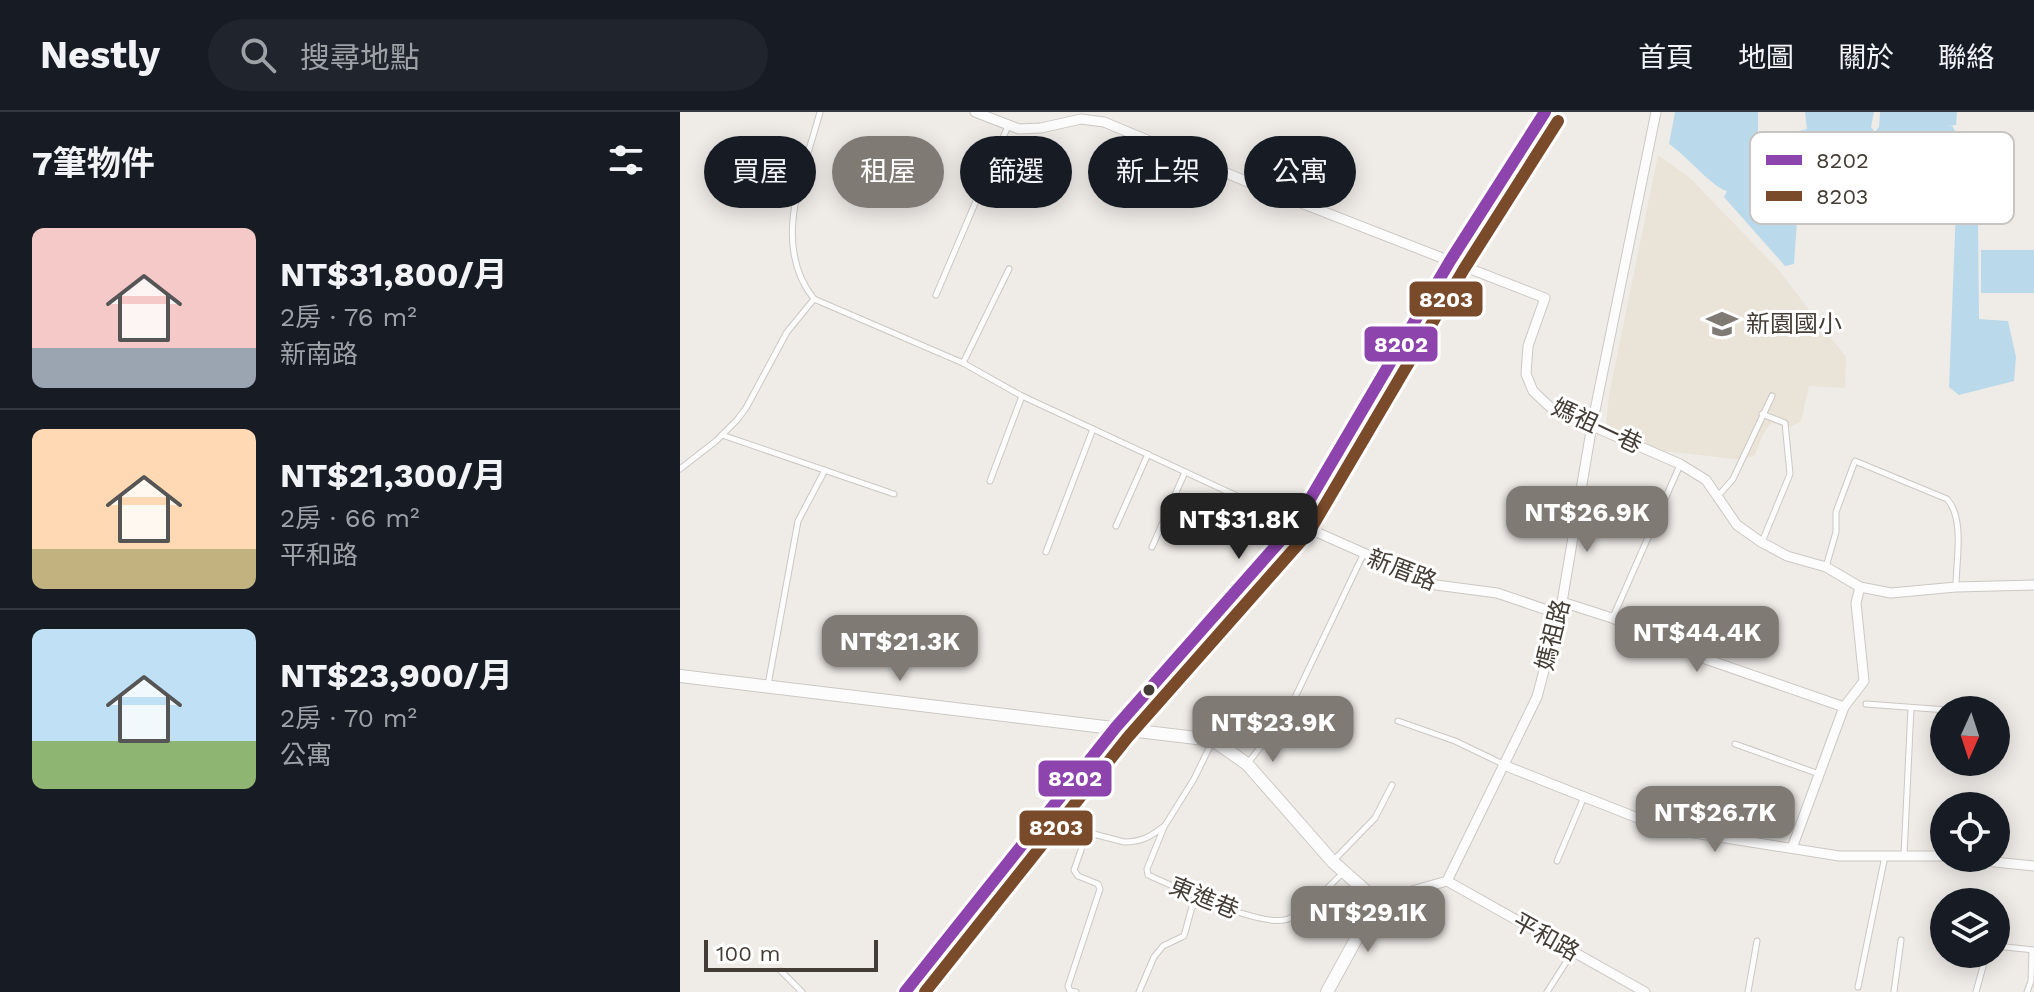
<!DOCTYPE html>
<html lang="zh-TW">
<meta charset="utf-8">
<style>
body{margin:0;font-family:"Work Sans","Noto Sans TC",sans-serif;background:#20242c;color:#f1f3f6;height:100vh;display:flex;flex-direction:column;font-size:30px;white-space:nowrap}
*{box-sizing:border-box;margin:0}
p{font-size:26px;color:#9ea1a6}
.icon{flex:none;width:44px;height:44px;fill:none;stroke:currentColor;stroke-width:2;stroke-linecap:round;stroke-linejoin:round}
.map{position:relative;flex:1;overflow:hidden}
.side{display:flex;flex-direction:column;background:#171b24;width:680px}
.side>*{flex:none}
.guide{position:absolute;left:24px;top:24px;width:760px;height:72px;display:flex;gap:16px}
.needle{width:52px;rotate:183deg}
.fabs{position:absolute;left:1250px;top:584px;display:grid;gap:16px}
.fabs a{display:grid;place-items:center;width:80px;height:80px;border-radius:50%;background:#171b24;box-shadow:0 4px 20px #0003;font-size:40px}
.scale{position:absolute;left:24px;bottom:20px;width:174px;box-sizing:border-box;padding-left:8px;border:4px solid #443d35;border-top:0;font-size:22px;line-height:28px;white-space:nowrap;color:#443d35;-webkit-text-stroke:6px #fff;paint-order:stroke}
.price{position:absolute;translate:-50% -68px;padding:0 18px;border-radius:16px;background:#807a74;color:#fff;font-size:26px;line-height:52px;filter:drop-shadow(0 2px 4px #0008)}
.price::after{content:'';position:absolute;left:50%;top:48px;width:24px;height:18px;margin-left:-12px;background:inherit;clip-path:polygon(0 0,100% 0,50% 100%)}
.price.selected{background:#222;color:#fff}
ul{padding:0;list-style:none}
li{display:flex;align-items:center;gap:24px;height:200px;padding:0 32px}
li+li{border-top:2px solid #363941}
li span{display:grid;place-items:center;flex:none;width:224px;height:160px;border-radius:12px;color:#555}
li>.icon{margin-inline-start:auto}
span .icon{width:96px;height:96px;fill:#fffc;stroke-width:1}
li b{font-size:34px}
h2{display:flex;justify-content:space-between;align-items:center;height:96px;padding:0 32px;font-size:34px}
.chip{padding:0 28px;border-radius:36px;background:#171b24;box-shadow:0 4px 20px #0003;font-size:28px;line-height:72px}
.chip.selected{background:#807a74;color:#fff}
header{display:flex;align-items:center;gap:48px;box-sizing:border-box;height:112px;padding:0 40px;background:#171b24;border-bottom:2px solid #363941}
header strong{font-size:38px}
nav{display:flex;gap:44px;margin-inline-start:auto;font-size:28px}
.search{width:560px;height:72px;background:#20242c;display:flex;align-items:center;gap:20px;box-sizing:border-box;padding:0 28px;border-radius:44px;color:#9ea1a6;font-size:30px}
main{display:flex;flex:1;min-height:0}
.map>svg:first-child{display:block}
.education{fill:#eae3d7}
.water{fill:#badaec}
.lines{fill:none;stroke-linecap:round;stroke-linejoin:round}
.service-casing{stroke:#cbc8c4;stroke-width:7}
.minor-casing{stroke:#cbc8c4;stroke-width:11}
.tertiary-casing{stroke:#cbc8c4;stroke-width:14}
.service{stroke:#fdfcfc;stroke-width:5}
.minor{stroke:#fdfcfc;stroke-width:9}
.tertiary{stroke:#fdfcfc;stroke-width:12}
.bus-1-casing{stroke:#fff;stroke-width:18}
.bus-2-casing{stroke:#fff;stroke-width:18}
.bus-1{stroke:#8e44ad;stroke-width:12}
.bus-2{stroke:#7a4b2a;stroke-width:12}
.bus-dot{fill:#443d35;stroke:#fff;stroke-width:3}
.labels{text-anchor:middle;stroke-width:6;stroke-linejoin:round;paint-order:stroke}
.poi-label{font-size:24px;fill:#443d35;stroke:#fff;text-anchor:start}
.street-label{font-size:24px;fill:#443d35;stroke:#fff}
.key{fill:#fff;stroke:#c7c5c2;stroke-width:2}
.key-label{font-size:22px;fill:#443d35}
.line-badge{stroke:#fff;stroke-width:3}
.badge-label{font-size:22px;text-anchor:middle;font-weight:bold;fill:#fff}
</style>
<header>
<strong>Nestly</strong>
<div class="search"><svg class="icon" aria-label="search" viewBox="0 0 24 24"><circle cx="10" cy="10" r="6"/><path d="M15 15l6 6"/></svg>搜尋地點</div>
<nav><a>首頁</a><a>地圖</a><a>關於</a><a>聯絡</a></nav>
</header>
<main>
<section class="side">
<h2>7筆物件<svg class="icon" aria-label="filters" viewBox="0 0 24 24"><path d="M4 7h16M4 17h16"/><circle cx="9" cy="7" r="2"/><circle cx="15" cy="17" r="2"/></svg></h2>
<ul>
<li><span style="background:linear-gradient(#f6c9c9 75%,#9aa5b1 0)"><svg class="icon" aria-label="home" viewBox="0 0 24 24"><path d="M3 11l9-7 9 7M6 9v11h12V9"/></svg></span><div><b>NT$31,800/月</b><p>2房 · 76 m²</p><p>新南路</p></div></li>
<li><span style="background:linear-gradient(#ffd9b3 75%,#c2b280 0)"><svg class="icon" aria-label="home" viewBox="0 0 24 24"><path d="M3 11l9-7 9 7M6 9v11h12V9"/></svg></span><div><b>NT$21,300/月</b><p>2房 · 66 m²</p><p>平和路</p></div></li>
<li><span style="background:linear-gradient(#bfe0f5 70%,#8fb573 0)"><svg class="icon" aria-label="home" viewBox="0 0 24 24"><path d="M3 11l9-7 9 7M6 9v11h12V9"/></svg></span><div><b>NT$23,900/月</b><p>2房 · 70 m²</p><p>公寓</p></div></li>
</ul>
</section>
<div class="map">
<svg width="1354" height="880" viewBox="0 0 1354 880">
<rect width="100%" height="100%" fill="#efece8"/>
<path class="education" d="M 978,43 L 1010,66 L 1096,155 L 1166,245 L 1165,276 L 1129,274 L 1121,309 L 1111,315 L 1091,311 L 1083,322 L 1075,343 L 1062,348 L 984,339 L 925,324 L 929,283 Z"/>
<g class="water">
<path d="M 995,0 L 1078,0 L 1078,41 L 1115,50 L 1119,89 L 1114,93 L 1118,95 L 1114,152 L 1105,154 L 1044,85 L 1047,79 C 1033,76 1006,43 989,32 Z"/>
<path d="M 1125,0 L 1194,0 L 1191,15 L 1195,20 L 1199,15 L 1200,0 L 1277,0 L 1276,13 L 1268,14 L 1272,14 L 1276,20 L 1273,66 L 1266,70 L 1195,72 L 1193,66 L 1193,39 L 1191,68 L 1125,65 L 1115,20 L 1127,17 Z"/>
<path d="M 1276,95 L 1292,96 L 1298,100 L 1299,207 L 1328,209 L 1336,245 L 1334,269 L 1279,283 L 1269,275 Z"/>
<rect x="1301" y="138" width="53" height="43"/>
</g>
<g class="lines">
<defs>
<g id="service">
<path d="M 140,0 C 124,60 90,132 134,187 L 283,251 L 342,284 L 615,411"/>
<path d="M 256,183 L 328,14"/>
<path d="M 283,251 L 329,157"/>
<path d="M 42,323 L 214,382"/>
<path d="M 0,357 L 36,329 L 57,308 L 66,296 L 107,220 L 134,187"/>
<path d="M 310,369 L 342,284"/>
<path d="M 1038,384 L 1053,367 L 1092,284"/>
<path d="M 436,414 L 468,342"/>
<path d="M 1082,430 L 1110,362 L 1105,311 L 1082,302"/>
<path d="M 472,435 L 505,360"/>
<path d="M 366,440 L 413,317"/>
<path d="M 1146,455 L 1156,420 L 1156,400 L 1175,349 L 1267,387 C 1285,407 1276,449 1276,474"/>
<path d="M 933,505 L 1000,353"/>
<path d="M 88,573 L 118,409 L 145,358"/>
<path d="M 1186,592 L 1267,598"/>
<path d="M 718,609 L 775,629 L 825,653"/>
<path d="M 533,628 L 514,667 L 484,715 L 467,757 L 468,763 C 496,775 582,817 608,807 C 629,799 647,775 664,760"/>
<path d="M 1055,632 L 1139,662"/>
<path d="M 568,651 L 609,598 L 683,443"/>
<path d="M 364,709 L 444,730 C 461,730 470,725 483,715"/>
<path d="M 1224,743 L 1231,596"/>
<path d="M 653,749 L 695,706 L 712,673"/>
<path d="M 877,749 L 904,685"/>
<path d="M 1316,834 L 1354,838"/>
<path d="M 101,859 L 122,880"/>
<path d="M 1178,875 L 1205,744"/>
<path d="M 396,880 L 390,879 L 388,874 L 420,777 L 418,772 L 398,764 L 394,758 L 407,721"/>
<path d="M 459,880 L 474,845 L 483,834 L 504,824 L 512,795 L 525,787"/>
<path d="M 867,880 L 892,841"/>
<path d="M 1068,880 L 1077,829"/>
<path d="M 1214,880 L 1221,828"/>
<path d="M 1296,880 L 1305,847"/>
<path d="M 1347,880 L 1351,869 L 1352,838"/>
</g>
<g id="minor">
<path d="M 295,0 L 339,17 L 361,16 L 401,7 L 424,10 L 575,73 L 865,186 L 848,234 L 846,262 L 853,279 L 871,296 L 1000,352 L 1026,368 L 1057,413 L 1081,430 L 1107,444 L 1146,455 L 1180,475 L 1211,481 L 1276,475 L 1354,473"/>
<path d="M 616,411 L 756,473 L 817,481 L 879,502"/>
<path d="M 882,490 L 932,506 L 1014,543 L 1164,595"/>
<path d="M 826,654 L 983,716 L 1159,744 L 1264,744"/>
<path d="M 1112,736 L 1164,595 L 1184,569 L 1176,491 L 1180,475"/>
<path d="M 1276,746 L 1354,754"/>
<path d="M 767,769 L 965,880"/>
<path d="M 697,789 L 767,769 L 857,585 L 882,490 L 912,313 L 976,0"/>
</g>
<g id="tertiary">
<path d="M 0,564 L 533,628 L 567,652 L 653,750 L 697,789 L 647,880"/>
<path d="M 225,880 L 436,615 L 616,411 L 770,149 L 865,0"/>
</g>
</defs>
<use href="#service" class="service-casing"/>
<use href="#minor" class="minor-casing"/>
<use href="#tertiary" class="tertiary-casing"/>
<use href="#service" class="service"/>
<use href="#minor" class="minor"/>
<use href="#tertiary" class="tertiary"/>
<defs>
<path id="bus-1" d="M 225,880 L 436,615 L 616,411 L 770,149 L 865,0"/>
<path id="bus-2" d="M 245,880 L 448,625 L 629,420 L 784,157 L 878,9"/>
</defs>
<use href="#bus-1" class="bus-1-casing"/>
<use href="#bus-2" class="bus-2-casing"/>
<use href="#bus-1" class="bus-1"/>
<use href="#bus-2" class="bus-2"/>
</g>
<defs>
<symbol id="school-bare" viewBox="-9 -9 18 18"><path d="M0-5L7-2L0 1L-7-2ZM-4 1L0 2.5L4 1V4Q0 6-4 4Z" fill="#807a74" stroke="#fff" stroke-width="2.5" paint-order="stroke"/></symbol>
</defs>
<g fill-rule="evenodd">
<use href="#school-bare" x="1020" y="190" width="44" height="44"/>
</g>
<circle class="bus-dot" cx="469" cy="578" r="7"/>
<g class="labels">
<g class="poi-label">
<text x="1066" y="220">新園國小</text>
</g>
<g class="street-label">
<text transform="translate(917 314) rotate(25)" y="8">媽祖一巷</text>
<text transform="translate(722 458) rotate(21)" y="8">新厝路</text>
<text transform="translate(873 523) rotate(-76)" y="8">媽祖路</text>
<text transform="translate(524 786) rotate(22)" y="8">東進巷</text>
<text transform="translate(866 825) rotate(29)" y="8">平和路</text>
</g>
</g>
<rect x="1070" y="20" width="264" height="92" rx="12" class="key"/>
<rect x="1086" y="43" width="36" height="10" fill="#8e44ad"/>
<rect x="1086" y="79" width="36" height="10" fill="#7a4b2a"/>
<g class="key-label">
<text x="1136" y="56">8202</text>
<text x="1136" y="92">8203</text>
</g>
<g class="line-badge">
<rect x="728" y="168" width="76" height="38" rx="8" fill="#7a4b2a"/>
<rect x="683" y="213" width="76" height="38" rx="8" fill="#8e44ad"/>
<rect x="357" y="647" width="76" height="39" rx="8" fill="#8e44ad"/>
<rect x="338" y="697" width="76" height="38" rx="8" fill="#7a4b2a"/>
</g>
<g class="badge-label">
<text x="766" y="195">8203</text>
<text x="721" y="240">8202</text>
<text x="395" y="674">8202</text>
<text x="376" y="723">8203</text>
</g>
</svg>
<div class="fabs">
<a><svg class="needle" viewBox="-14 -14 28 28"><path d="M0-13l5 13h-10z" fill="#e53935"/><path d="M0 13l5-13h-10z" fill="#9ea1a6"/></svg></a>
<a><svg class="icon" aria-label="locate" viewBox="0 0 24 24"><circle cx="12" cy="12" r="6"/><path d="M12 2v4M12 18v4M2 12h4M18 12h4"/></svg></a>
<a><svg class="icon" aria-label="layers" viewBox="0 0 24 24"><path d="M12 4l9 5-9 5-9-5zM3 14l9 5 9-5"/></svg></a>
</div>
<div class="scale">100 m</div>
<b class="price" style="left:907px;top:442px">NT$26.9K</b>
<b class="price selected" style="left:559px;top:449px">NT$31.8K</b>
<b class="price" style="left:1017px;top:562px">NT$44.4K</b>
<b class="price" style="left:220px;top:571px">NT$21.3K</b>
<b class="price" style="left:593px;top:652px">NT$23.9K</b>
<b class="price" style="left:1035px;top:742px">NT$26.7K</b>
<b class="price" style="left:688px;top:842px">NT$29.1K</b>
<div class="guide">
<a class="chip">買屋</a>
<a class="chip selected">租屋</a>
<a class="chip">篩選</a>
<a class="chip">新上架</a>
<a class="chip">公寓</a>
</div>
</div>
</main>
